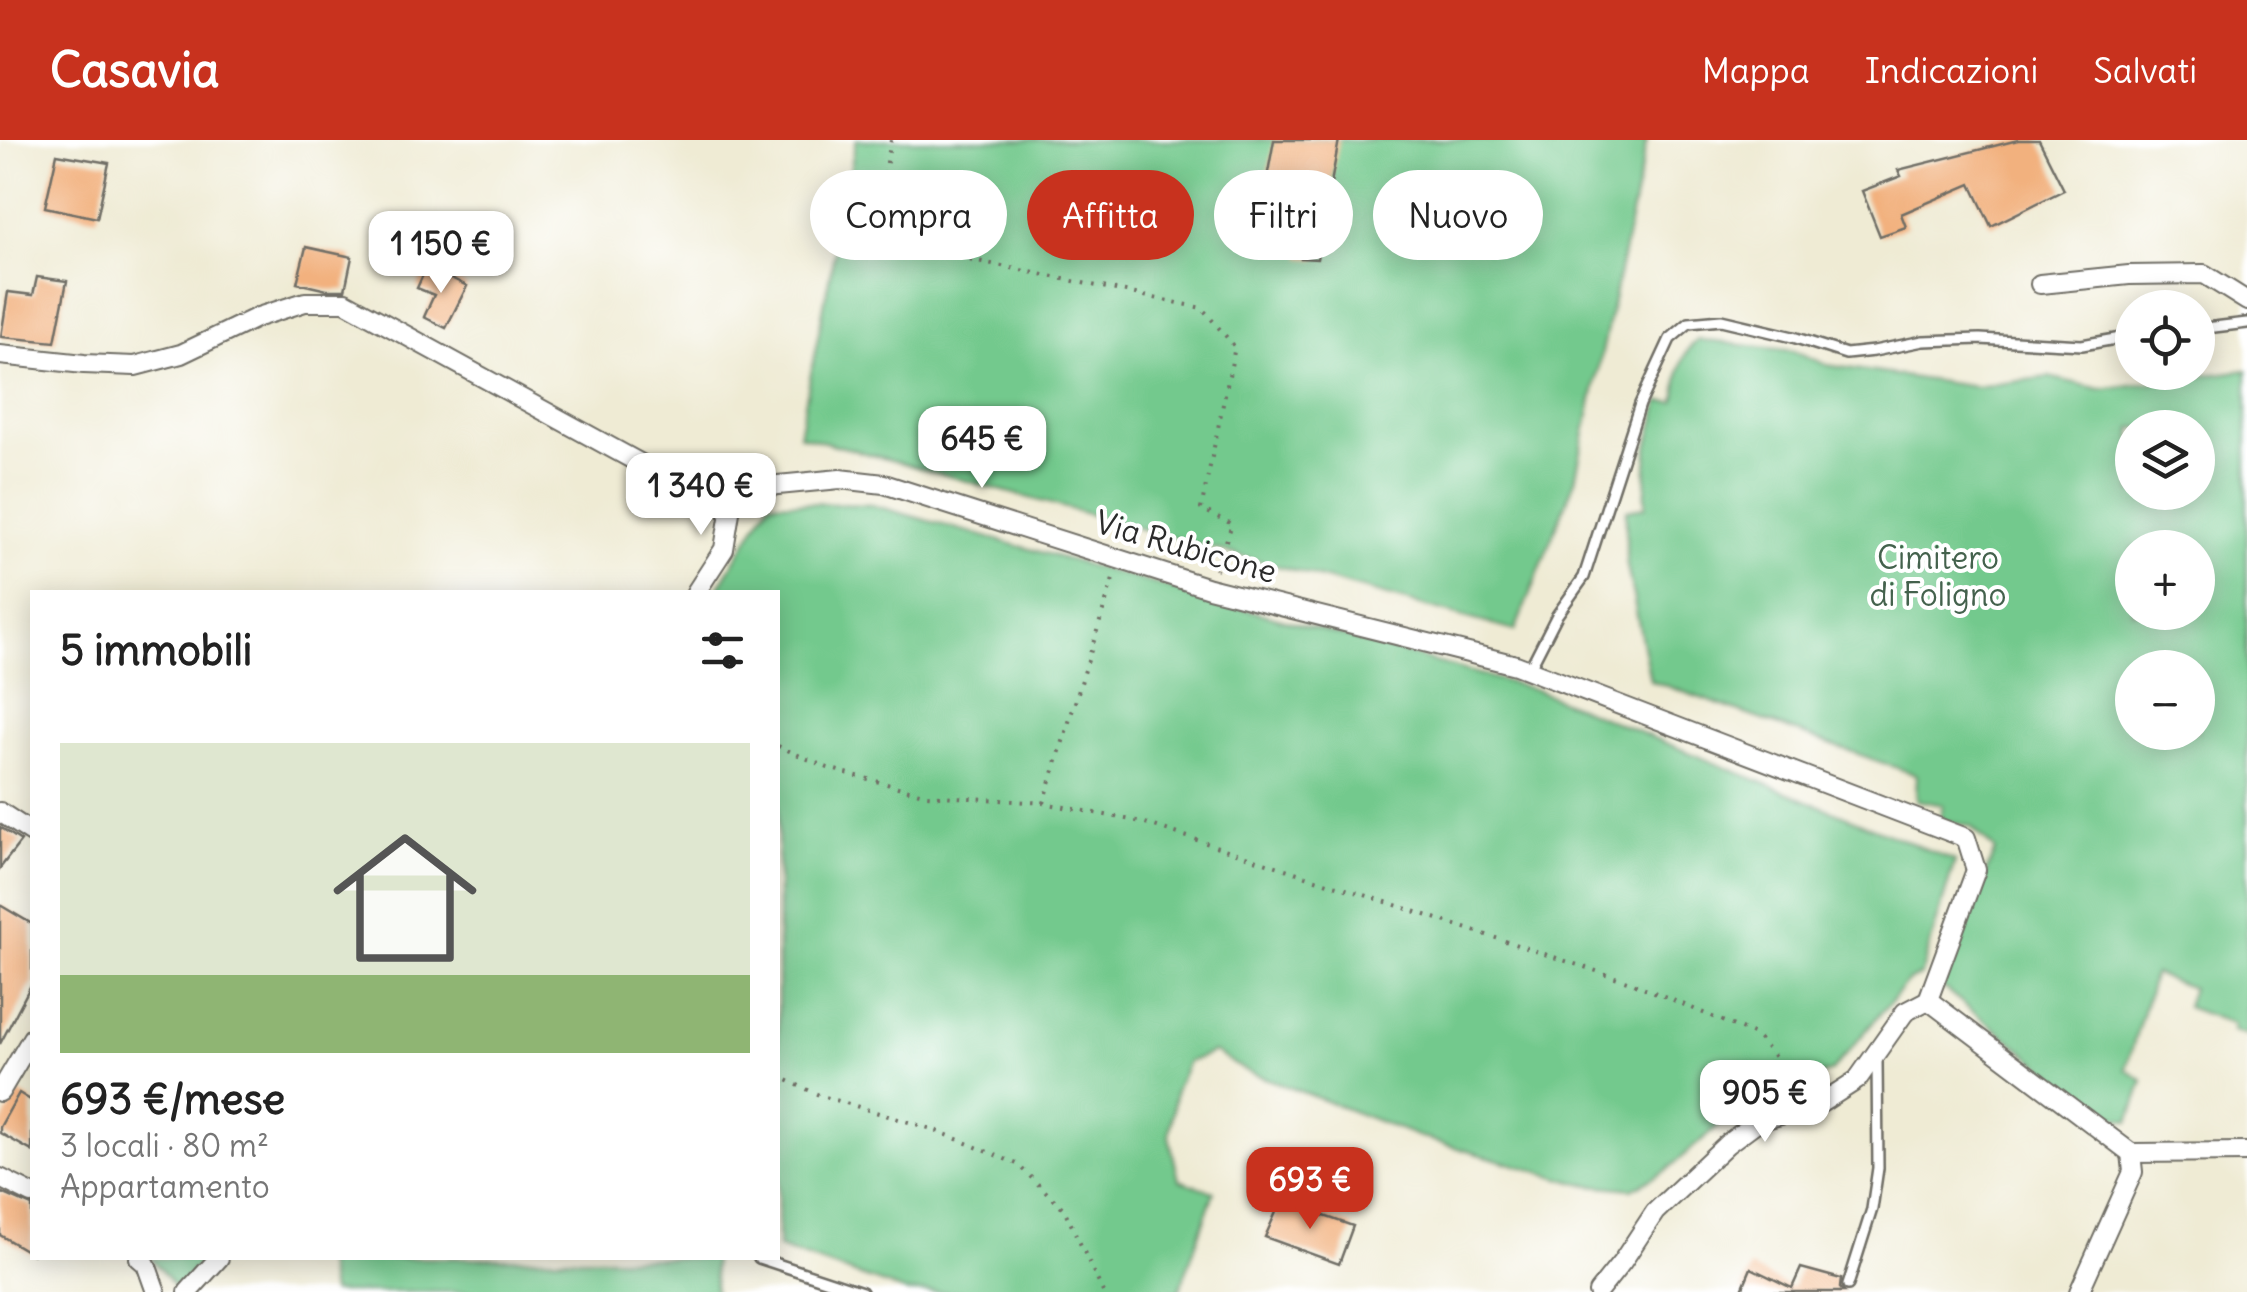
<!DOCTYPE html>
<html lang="it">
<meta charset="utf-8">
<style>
body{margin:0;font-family:Delius,sans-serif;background:#f2f2f2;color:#222;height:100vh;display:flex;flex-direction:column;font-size:38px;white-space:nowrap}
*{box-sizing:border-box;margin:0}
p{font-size:32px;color:#767676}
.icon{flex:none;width:55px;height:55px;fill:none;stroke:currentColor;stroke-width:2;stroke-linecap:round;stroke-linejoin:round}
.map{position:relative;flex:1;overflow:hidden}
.panel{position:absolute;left:30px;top:450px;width:750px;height:670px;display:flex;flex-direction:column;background:#fff;border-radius:0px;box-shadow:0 5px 25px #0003}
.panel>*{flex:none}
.guide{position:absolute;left:810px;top:30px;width:950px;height:90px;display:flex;gap:20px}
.controls{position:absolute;left:2115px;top:150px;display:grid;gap:20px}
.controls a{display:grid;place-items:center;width:100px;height:100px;border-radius:50%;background:#fff;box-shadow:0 5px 25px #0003;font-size:50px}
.price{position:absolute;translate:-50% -85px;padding:0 22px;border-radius:20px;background:#fff;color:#222;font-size:32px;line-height:65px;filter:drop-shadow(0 2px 5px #0008)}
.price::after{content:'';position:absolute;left:50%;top:60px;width:30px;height:22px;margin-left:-15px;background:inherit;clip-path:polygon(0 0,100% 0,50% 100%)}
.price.selected{background:#c8321e;color:#fff}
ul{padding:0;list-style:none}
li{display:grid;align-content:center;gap:20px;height:530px;padding:0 30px}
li+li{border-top:2px solid #e0e0e0}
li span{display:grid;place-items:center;height:310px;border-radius:0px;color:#555}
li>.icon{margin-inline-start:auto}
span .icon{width:180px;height:180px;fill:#fffc;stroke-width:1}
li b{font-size:42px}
h2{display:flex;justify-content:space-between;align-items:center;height:120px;padding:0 30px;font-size:42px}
.pill{padding:0 35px;border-radius:45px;background:#fff;box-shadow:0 5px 25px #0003;font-size:35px;line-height:90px}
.pill.selected{background:#c8321e;color:#fff}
header{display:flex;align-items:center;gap:60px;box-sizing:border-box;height:140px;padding:0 50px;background:#c8321e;color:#fff}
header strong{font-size:48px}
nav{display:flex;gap:55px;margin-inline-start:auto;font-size:35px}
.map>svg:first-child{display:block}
.green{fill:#73c98d;stroke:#4f7a5c;stroke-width:2.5;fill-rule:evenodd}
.building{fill:#f2b17e}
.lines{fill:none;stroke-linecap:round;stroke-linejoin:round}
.lane-casing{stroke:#706e66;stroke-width:14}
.street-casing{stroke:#706e66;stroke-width:22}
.path{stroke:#706e66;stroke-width:4;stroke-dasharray:2.5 8;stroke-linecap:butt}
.lane{stroke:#fff;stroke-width:9}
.street{stroke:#fff;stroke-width:18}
.labels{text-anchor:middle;stroke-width:8;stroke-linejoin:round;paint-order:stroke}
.street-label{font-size:32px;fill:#2b2b2b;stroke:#fff}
.park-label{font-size:32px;fill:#44624d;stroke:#fff}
</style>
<header>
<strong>Casavia</strong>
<nav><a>Mappa</a><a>Indicazioni</a><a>Salvati</a></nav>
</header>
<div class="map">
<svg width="2247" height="1152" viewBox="0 0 2247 1152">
<rect width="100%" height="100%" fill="#fff"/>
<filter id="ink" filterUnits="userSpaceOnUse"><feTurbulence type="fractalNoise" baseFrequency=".01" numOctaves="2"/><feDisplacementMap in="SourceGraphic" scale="20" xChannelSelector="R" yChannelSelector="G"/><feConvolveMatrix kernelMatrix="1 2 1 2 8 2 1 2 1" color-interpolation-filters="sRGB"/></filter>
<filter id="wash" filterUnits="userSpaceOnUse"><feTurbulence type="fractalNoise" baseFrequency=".0048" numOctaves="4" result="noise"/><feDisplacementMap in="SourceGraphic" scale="40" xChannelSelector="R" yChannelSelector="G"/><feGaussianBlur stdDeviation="2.25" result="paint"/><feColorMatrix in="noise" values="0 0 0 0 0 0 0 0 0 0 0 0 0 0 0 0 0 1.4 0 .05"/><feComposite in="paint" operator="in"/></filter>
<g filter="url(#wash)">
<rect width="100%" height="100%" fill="#efebd4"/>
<g class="green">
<path d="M 856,0 L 1647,0 L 1575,340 L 1515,491 L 799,295 Z"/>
<path d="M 1698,200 L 1795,211 L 1827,225 L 1976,247 L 2049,237 L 2100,249 L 2247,230 L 2247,896 L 2232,891 L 2233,884 L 2186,867 L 2192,848 L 2154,834 L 2126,929 L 2143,941 L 2129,982 L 2102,973 L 1941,846 L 1995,710 L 1971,687 L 1940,679 L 1943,665 L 1916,660 L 1917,635 L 1650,540 L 1626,421 L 1626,370 L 1645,367 L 1648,307 L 1660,261 L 1675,262 C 1679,240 1678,214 1698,200 ZM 2132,288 L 2198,288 L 2198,352 L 2132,352 ZM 2132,408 L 2198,408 L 2198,472 L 2132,472 ZM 2132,528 L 2198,528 L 2198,592 L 2132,592 Z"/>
<path d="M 770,362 L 872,365 L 1536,550 L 1955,721 L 1921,835 L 1908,841 L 1832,931 L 1781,953 L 1744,964 L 1667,1030 L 1632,1049 L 1580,1044 L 1420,997 L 1244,930 L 1214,912 L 1188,922 L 1176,948 L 1169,996 L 1179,1040 L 1214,1052 L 1179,1152 L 907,1152 L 778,1108 L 778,452 L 716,452 Z"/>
<path d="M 151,1118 L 203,1118 L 177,1150 Z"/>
<path d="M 325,1118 L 713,1118 L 715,1152 L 331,1152 Z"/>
</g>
<g id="blocks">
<g class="building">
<path d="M 1274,0 L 1339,0 L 1317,119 L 1301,118 L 1307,66 L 1264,54 Z"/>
<path d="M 2018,0 L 2039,0 L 2064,50 L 1991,86 L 1971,44 L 1901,74 L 1906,87 L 1880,96 L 1862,51 L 1901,36 L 1898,30 Z"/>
<path d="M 57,14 L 109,23 L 97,78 L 45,67 Z"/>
<path d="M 306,107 L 352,117 L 345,150 L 327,150 L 297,143 Z"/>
<path d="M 427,126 L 467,146 L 446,188 L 424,177 L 434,155 L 417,148 Z"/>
<path d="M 37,137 L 67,141 L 55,202 L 1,197 L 8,152 L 33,155 Z"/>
<path d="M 0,687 L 21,701 L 0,728 Z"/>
<path d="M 0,765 L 32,784 L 32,843 L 0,904 Z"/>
<path d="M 19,953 L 32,961 L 32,1011 L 0,993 L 0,987 Z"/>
<path d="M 0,1052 L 32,1066 L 32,1114 L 0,1095 Z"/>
<path d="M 1281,1061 L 1353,1086 L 1339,1124 L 1265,1097 Z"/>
<path d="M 1751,1128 L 1792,1148 L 1801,1128 L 1841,1139 L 1840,1148 L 1844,1152 L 1741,1152 Z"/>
</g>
</g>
</g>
<g filter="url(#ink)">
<use href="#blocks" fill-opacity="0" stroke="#706e66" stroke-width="2.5"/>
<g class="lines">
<defs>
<g id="lane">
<path d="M 2198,189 L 2247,183"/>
<path d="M 1529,530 L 1557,475 L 1584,437 L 1640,264 L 1670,199 L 1689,183 L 1721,180 L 1793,197 L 1846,214 L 1874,211 L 1923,201 L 1980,199 L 2082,205 L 2132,196"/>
<path d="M 759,1118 L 862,1152"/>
<path d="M 1848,1145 L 1872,1069 L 1878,1028 L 1877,919"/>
</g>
<g id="street">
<path d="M 2040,144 L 2129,135 L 2204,134 L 2247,161"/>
<path d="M 0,215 L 84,224 L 135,226 L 181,214 L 258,177 L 305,162 L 345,162 L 665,337 L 733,354 L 778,345 L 840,339 L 884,344 L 1209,448 L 1516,525 L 1966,698 L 1976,730 L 1928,860 L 2131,1013 L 2133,1032 L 2079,1152"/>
<path d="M 696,452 L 724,409 L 733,354"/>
<path d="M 0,672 L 32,693"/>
<path d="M 0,952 L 32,898"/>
<path d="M 2131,1013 L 2247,1012"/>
<path d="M 0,1038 L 32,1054"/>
<path d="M 139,1118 L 146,1124 L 156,1152"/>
<path d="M 188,1152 L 219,1118"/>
<path d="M 1598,1152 L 1622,1122 L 1655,1072 L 1727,1004 L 1758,981 L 1818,965 L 1857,940 L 1905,872 L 1928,860"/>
</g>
</defs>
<use href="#lane" class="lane-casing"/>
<use href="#street" class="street-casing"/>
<g class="path">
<path d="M 891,0 L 873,99 L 1202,168 L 1235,207 L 1201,369 L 1232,384 L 1216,430"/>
<path d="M 778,606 L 828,628 L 927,655 L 1044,663 L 1142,682 L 1633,843 L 1755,895 L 1803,948"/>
<path d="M 1044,663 L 1113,439"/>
<path d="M 778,936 L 819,955 L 935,990 L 1017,1024 L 1064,1069 L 1103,1152"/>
</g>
<use href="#lane" class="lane"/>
<use href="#street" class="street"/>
</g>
</g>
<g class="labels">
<g class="street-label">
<text transform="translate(1186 407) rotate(16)" y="11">Via Rubicone</text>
</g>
<g class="park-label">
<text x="1938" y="429">Cimitero<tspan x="1938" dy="37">di Foligno</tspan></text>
</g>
</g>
</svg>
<div class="controls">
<a><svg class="icon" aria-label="locate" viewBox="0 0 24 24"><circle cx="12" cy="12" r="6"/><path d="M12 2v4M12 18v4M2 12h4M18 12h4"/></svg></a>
<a><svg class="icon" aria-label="layers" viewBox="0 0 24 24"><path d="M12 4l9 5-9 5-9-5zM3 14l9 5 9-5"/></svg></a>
<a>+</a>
<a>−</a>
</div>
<b class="price" style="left:441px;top:156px">1 150 €</b>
<b class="price" style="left:982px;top:351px">645 €</b>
<b class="price" style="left:701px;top:398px">1 340 €</b>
<b class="price" style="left:1765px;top:1005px">905 €</b>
<b class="price selected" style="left:1310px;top:1092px">693 €</b>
<div class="guide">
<a class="pill">Compra</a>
<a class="pill selected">Affitta</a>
<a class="pill">Filtri</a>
<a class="pill">Nuovo</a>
</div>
<section class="panel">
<h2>5 immobili<svg class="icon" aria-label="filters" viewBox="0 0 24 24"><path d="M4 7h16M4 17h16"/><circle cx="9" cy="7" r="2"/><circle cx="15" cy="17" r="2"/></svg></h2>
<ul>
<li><span style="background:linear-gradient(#dfe7d0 75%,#8fb573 0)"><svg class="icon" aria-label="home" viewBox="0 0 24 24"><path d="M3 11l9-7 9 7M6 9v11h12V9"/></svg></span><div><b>693 €/mese</b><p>3 locali · 80 m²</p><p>Appartamento</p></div></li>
</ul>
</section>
</div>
